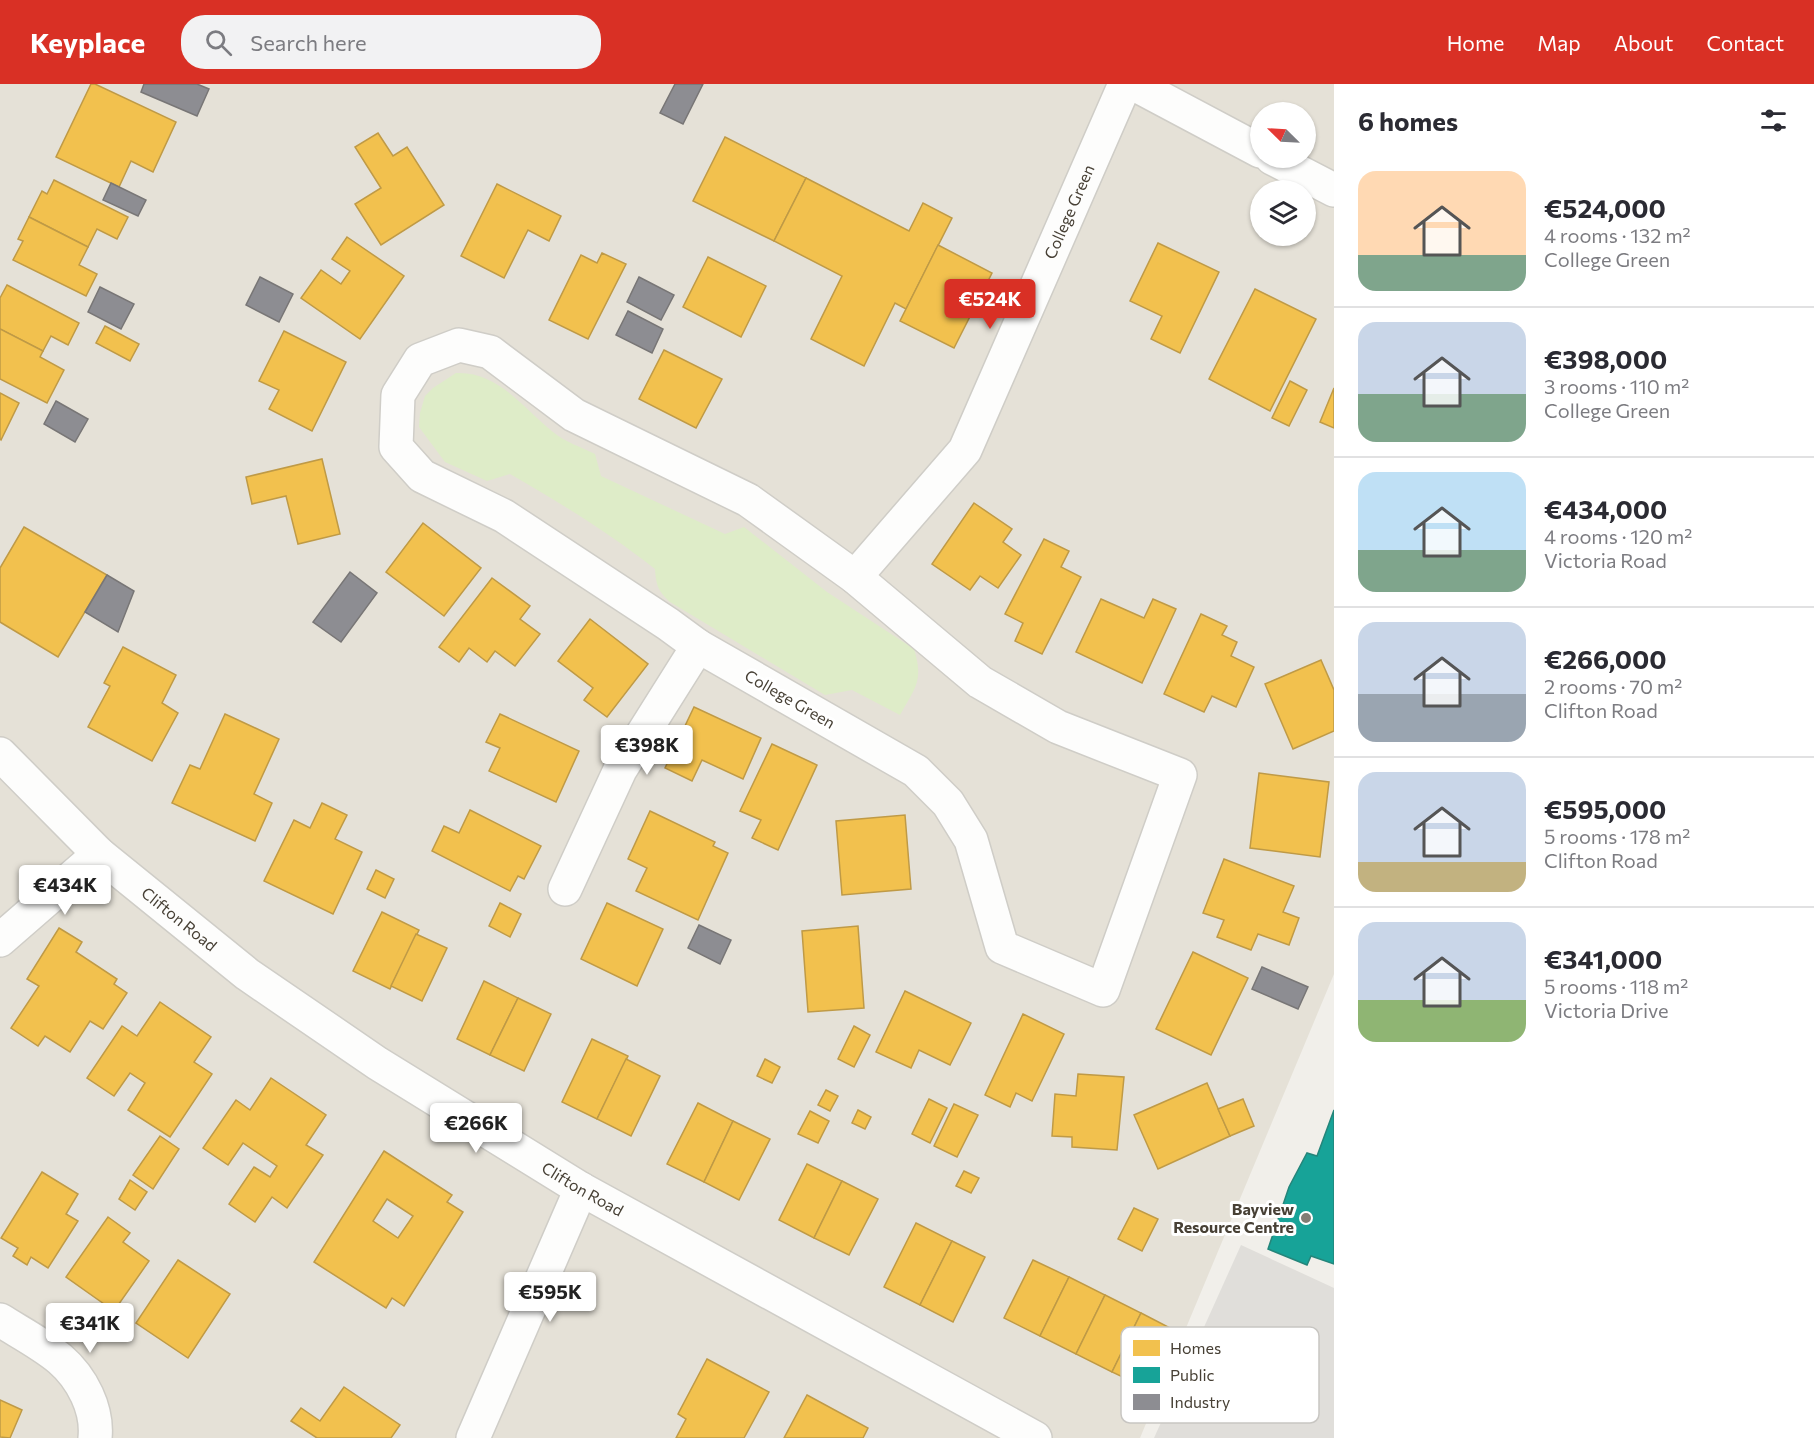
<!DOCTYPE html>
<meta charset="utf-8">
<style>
body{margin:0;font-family:Commissioner,sans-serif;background:#f2f2f3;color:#2b2b33;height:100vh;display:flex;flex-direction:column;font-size:22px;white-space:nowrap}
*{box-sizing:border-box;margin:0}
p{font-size:20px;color:#7c7c81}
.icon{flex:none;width:33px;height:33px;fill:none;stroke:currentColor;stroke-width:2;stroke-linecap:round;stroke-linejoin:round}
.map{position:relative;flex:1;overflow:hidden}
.details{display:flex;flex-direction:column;background:#fff;width:480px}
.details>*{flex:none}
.needle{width:39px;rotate:294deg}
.buttons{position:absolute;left:1250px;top:18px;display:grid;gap:12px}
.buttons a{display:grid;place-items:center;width:66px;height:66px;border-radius:50%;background:#fff;box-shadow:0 2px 4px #0004;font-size:30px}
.price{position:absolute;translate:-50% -51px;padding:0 14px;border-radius:6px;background:#fff;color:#222;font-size:20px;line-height:39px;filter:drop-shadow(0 2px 3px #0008)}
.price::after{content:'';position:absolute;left:50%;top:36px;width:18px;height:14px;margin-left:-9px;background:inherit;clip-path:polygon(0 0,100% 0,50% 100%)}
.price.selected{background:#d93025;color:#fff}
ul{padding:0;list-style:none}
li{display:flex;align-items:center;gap:18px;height:150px;padding:0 24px}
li+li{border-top:2px solid #e1e1e2}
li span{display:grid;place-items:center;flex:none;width:168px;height:120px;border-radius:18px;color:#555}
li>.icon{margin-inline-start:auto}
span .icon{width:72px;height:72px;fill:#fffc;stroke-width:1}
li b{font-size:26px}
h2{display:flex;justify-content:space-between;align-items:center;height:72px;padding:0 24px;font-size:26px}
header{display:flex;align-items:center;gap:36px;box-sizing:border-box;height:84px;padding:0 30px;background:#d93025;color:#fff}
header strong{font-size:28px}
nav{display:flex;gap:33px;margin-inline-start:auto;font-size:21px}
.search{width:420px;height:54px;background:#f2f2f3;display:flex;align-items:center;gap:15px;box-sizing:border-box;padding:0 21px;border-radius:24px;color:#7c7c81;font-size:22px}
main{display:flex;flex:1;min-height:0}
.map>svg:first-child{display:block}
.residential{fill:#e5e1d7;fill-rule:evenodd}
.green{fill:#deecc8}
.parking{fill:#e0deda}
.homes{fill:#f2c14e;stroke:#bf9a46;stroke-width:1.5;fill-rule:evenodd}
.public{fill:#17a398;stroke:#25857a;stroke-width:1.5}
.industry{fill:#8d8d92;stroke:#787676;stroke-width:1.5}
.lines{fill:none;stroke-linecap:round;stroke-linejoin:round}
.street-casing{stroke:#cfcdc7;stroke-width:36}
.street{stroke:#fdfdfc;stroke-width:33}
.poi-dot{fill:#827d74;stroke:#fff;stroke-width:2}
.labels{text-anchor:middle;stroke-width:6;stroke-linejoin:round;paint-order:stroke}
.street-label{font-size:16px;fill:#474035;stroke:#fff}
.poi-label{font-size:16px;font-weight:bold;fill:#474035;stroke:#fff;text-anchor:end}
.key{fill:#fff;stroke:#c8c6c2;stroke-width:1.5}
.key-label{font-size:16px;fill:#474035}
</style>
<header>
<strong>Keyplace</strong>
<div class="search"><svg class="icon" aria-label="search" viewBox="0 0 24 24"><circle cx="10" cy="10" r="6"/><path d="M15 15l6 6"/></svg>Search here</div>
<nav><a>Home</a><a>Map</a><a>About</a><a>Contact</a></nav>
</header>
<main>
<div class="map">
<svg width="1334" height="1354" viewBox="0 0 1334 1354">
<rect width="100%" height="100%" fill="#f1efea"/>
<path class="residential" d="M 0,0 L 1334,0 L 1334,890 L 1140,1354 L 0,1354 ZM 1260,28 L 1305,28 L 1305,74 L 1260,74 ZM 1260,106 L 1305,106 L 1305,152 L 1260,152 Z"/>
<path class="green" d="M 456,289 C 498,287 523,324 553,348 C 565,358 581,363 595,370 L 601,392 L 725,450 L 744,443 L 827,508 L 914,565 C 924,597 915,604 900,631 L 852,606 L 825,611 L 670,518 C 658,507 656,501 655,485 C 608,448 562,420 510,390 L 487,397 L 445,378 L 419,343 L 420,329 L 425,312 L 433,304 Z"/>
<path class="parking" d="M 1241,1161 L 1334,1204 L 1334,1354 L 1154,1354 Z"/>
<g class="homes">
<path d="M 91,0 L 95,0 L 176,38 L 153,88 L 131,77 L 119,103 L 56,73 Z"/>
<path d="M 378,49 L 393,72 L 407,63 L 444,121 L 381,161 L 355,120 L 381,104 L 355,63 Z"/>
<path d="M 725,53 L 806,94 L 774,157 L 693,117 Z"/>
<path d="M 806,94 L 909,147 L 923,119 L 952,134 L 906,225 L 895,219 L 864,282 L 811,255 L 842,192 L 774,157 Z"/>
<path d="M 54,96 L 128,133 L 117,155 L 97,145 L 88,163 L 29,133 L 42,107 L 47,110 Z"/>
<path d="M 497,100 L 561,132 L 549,157 L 528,146 L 504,194 L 461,172 Z"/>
<path d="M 29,133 L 88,163 L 79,181 L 97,190 L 86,212 L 13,176 L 23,157 L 18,155 Z"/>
<path d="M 347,153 L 404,192 L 360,255 L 301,214 L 321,186 L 341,200 L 350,187 L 332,175 Z"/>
<path d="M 1158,159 L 1219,188 L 1180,269 L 1151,255 L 1162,232 L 1130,217 Z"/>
<path d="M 938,161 L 992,189 L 954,264 L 900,237 Z"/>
<path d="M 602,169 L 626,180 L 588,255 L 549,236 L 581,171 L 597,179 Z"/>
<path d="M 708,173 L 766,202 L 741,253 L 683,223 Z"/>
<path d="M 7,201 L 79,239 L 68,261 L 51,252 L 43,267 L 0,245 L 0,214 Z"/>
<path d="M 1255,205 L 1316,235 L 1270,327 L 1209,295 Z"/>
<path d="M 105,242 L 139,260 L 130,277 L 96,259 Z"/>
<path d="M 0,245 L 43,267 L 40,273 L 64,286 L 47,319 L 0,295 Z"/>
<path d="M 284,247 L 346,278 L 312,347 L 269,325 L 279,306 L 259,297 Z"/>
<path d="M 664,266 L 722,295 L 696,344 L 639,315 Z"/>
<path d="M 1290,297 L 1307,306 L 1289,342 L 1272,334 Z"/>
<path d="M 1334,304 L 1334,344 L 1320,338 Z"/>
<path d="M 0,309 L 19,319 L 1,356 L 0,355 Z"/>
<path d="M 322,375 L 340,450 L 298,460 L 286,412 L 252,420 L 246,393 Z"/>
<path d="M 974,419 L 1012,445 L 1003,458 L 1021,471 L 998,504 L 980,492 L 970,506 L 932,480 Z"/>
<path d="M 423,439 L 481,484 L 444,532 L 386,488 Z"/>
<path d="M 24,443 L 107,491 L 58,573 L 0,538 L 0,484 Z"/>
<path d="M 1044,455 L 1069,467 L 1061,483 L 1081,493 L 1042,570 L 1015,557 L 1023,539 L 1005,530 Z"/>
<path d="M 492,494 L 530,522 L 520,535 L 540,550 L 515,582 L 495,567 L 487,578 L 469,564 L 459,578 L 439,563 Z"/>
<path d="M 1101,515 L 1144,534 L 1153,515 L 1176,525 L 1142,599 L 1076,568 Z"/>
<path d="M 1201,530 L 1227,542 L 1222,551 L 1237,558 L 1231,572 L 1254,583 L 1236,623 L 1212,612 L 1204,628 L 1164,610 Z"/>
<path d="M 590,535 L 648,580 L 607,633 L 584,616 L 593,604 L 558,577 Z"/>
<path d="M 123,563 L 176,591 L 162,619 L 178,629 L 152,677 L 88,643 L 110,602 L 104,599 Z"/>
<path d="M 1321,576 L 1334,606 L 1334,647 L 1293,665 L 1265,600 Z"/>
<path d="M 694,623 L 761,654 L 743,695 L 702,676 L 692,697 L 665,684 Z"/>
<path d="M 225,630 L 279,655 L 254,710 L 272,719 L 255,757 L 172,719 L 190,681 L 200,685 Z"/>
<path d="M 500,630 L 579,667 L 556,718 L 489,687 L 500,664 L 486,658 Z"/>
<path d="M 772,660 L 817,681 L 778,766 L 752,754 L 761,736 L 740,727 Z"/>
<path d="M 1259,689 L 1329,698 L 1320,773 L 1250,764 Z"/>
<path d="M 322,719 L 347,731 L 335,755 L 362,768 L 333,830 L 264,797 L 294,736 L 310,744 Z"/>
<path d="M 470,726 L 541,762 L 524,795 L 518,792 L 510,807 L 432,767 L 444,742 L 459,749 Z"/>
<path d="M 650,727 L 715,758 L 713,762 L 728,769 L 698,836 L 636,807 L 647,784 L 628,775 Z"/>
<path d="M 905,731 L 911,805 L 842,811 L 836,737 Z"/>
<path d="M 1224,775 L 1294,802 L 1283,828 L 1299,834 L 1289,861 L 1258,850 L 1251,866 L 1217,853 L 1224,836 L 1203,829 Z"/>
<path d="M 376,786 L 394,795 L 385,814 L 367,805 Z"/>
<path d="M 500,819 L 521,830 L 510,853 L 489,842 Z"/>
<path d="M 607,819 L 663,845 L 637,902 L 581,875 Z"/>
<path d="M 382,828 L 419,846 L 390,905 L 353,887 Z"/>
<path d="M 858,842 L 864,924 L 808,928 L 802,847 Z"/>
<path d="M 59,844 L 82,858 L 76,868 L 117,895 L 114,900 L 127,909 L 103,945 L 90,937 L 70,968 L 45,952 L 38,962 L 11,944 L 39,902 L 27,895 Z"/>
<path d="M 416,850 L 447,864 L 422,917 L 391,902 Z"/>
<path d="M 1193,868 L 1248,894 L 1211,971 L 1156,945 Z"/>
<path d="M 484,897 L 518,914 L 490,971 L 457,955 Z"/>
<path d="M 905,907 L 971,939 L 950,981 L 919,966 L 911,984 L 876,968 Z"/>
<path d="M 518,914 L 551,930 L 524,987 L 490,971 Z"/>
<path d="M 160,918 L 211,953 L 194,978 L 212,990 L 170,1053 L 128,1026 L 145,999 L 130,989 L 114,1012 L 87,994 L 122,942 L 137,952 Z"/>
<path d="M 1023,930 L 1064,950 L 1032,1017 L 1016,1009 L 1010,1023 L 985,1011 Z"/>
<path d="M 854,942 L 870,951 L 854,983 L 838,975 Z"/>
<path d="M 592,955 L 628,972 L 597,1035 L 562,1018 Z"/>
<path d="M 626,975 L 660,992 L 631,1052 L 597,1035 Z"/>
<path d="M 765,975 L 780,983 L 772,999 L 757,992 Z"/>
<path d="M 1078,990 L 1124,993 L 1117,1066 L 1072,1063 L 1072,1053 L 1052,1052 L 1055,1010 L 1076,1012 Z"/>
<path d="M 271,994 L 326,1031 L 306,1061 L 323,1071 L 287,1124 L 272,1113 L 255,1138 L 229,1120 L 254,1083 L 270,1093 L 277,1082 L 243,1059 L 228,1081 L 203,1064 L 236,1016 L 250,1026 Z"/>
<path d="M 1207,999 L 1230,1052 L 1158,1085 L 1134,1031 Z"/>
<path d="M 826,1006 L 838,1012 L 830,1027 L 818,1021 Z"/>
<path d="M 929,1015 L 947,1024 L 930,1059 L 912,1050 Z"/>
<path d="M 1243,1015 L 1254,1042 L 1230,1052 L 1218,1025 Z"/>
<path d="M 698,1019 L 733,1037 L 704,1098 L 667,1080 Z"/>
<path d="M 954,1020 L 978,1031 L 957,1073 L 934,1062 Z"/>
<path d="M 858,1026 L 871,1033 L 865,1045 L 852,1039 Z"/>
<path d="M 810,1027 L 829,1037 L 818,1059 L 798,1050 Z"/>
<path d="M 733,1037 L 770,1055 L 739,1116 L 704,1098 Z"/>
<path d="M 160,1052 L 179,1065 L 153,1105 L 133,1091 Z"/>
<path d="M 384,1067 L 452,1111 L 447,1118 L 463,1128 L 404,1222 L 392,1214 L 386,1224 L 314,1178 ZM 387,1115 L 413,1132 L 398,1154 L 373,1137 Z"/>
<path d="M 807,1080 L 842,1097 L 814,1154 L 779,1136 Z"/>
<path d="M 964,1087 L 979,1094 L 971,1109 L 956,1102 Z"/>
<path d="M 42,1088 L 78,1110 L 66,1130 L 78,1137 L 48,1184 L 31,1173 L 27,1181 L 13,1172 L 18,1164 L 1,1154 Z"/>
<path d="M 130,1096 L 147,1108 L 135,1126 L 119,1115 Z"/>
<path d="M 842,1097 L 878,1115 L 849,1171 L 814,1154 Z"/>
<path d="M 1134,1124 L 1158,1135 L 1142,1167 L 1118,1155 Z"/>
<path d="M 108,1133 L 130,1149 L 123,1158 L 149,1177 L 114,1227 L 66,1193 Z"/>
<path d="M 916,1139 L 952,1157 L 920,1221 L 884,1203 Z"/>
<path d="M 952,1157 L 985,1173 L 953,1238 L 920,1221 Z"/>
<path d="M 178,1176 L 230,1210 L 188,1274 L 136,1239 Z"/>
<path d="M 1033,1176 L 1069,1193 L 1040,1252 L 1004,1234 Z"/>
<path d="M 1069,1193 L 1105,1211 L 1076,1270 L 1040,1252 Z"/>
<path d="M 1105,1211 L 1141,1229 L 1112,1288 L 1076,1270 Z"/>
<path d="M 1141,1229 L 1176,1247 L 1148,1305 L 1112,1288 Z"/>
<path d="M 707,1275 L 769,1308 L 744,1354 L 676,1354 L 686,1335 L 678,1330 Z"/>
<path d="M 344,1303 L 400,1341 L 391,1354 L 317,1354 L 291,1337 L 301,1324 L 320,1337 Z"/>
<path d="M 807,1311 L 868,1344 L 863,1354 L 784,1354 Z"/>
<path d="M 0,1316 L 22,1326 L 10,1354 L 0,1353 Z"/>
</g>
<path class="public" d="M 1334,1026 L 1334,1180 L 1311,1172 L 1307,1181 L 1268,1165 L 1289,1103 L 1307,1069 L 1317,1072 Z"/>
<g class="industry">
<path d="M 144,0 L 197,0 L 209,5 L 197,32 L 141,8 Z"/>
<path d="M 675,0 L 703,0 L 683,40 L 660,29 Z"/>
<path d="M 111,99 L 146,116 L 138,132 L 103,116 Z"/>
<path d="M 260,193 L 293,210 L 279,238 L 246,221 Z"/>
<path d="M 639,193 L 674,211 L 661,236 L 627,218 Z"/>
<path d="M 100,203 L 134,220 L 121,245 L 88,228 Z"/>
<path d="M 628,227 L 663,245 L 652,269 L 616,251 Z"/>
<path d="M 56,317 L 88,335 L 75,358 L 44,340 Z"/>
<path d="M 350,488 L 377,509 L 341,558 L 313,538 Z"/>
<path d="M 107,491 L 134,507 L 118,548 L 85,528 Z"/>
<path d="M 699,841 L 731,856 L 720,880 L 688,864 Z"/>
<path d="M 1262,883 L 1308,903 L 1298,925 L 1252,905 Z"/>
</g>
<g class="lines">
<defs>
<g id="street">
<path d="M 1134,0 L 1260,67"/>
<path d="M 1272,74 L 1334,106"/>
<path d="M 459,261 L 490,268 L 574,331 L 748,416 L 855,493 L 980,598 L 1058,643 L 1180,691 L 1103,906 L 1002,863 L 971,756 L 948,719 L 916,687 L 698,562 L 668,540 L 504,432 L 422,392 L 396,363 L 398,311 L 420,276 Z"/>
<path id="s1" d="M 855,493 L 965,366 L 1125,0"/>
<path id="s2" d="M 0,670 L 99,770 L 247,890 L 377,979 L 581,1105 L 1035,1354"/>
<path d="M 565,805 L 620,686 L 698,562"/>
<path d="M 0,856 L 99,770"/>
<path d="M 0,1236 C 19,1248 42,1260 60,1275 C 82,1294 98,1325 95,1354"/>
<path d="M 473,1354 L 581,1105"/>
</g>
</defs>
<use href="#street" class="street-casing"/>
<use href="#street" class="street"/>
</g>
<circle class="poi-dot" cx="1306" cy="1134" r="6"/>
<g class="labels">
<g class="street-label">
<text dy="6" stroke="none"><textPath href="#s1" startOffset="428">College Green</textPath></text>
<text transform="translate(790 615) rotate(30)" y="6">College Green</text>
<text dy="6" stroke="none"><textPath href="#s2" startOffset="244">Clifton Road</textPath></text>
<text dy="6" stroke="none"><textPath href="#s2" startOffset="730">Clifton Road</textPath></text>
</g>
<g class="poi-label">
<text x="1294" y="1131">Bayview<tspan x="1294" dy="18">Resource Centre</tspan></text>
</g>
</g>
<rect x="1121" y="1243" width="198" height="96" rx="9" class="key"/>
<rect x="1133" y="1256" width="27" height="16" fill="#f2c14e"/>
<rect x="1133" y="1283" width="27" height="16" fill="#17a398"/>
<rect x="1133" y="1310" width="27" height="16" fill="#8d8d92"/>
<g class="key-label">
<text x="1170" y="1270">Homes</text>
<text x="1170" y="1297">Public</text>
<text x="1170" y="1324">Industry</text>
</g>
</svg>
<div class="buttons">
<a><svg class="needle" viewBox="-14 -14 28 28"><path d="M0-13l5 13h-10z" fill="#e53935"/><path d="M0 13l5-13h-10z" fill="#7c7c81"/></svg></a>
<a><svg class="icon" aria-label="layers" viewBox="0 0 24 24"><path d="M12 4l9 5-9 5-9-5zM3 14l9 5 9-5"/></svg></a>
</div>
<b class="price selected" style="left:990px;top:246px">€524K</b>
<b class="price" style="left:647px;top:692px">€398K</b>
<b class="price" style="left:65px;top:832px">€434K</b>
<b class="price" style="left:476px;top:1070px">€266K</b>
<b class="price" style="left:550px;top:1239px">€595K</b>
<b class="price" style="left:90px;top:1270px">€341K</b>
</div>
<section class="details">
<h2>6 homes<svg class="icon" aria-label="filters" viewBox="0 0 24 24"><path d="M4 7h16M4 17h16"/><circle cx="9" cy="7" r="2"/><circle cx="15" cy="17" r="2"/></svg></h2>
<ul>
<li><span style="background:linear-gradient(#ffd9b3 70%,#7fa58c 0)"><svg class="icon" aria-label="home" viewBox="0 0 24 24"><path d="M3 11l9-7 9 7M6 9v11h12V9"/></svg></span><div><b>€524,000</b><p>4 rooms · 132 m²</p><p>College Green</p></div></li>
<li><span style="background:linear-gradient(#c9d6e8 60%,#7fa58c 0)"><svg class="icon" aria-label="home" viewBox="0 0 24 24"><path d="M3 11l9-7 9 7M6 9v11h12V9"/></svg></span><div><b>€398,000</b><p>3 rooms · 110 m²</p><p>College Green</p></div></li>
<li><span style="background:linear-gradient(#bfe0f5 65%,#7fa58c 0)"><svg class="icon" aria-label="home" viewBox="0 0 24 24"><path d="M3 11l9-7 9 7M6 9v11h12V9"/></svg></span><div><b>€434,000</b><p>4 rooms · 120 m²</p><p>Victoria Road</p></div></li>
<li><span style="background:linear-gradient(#c9d6e8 60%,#9aa5b1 0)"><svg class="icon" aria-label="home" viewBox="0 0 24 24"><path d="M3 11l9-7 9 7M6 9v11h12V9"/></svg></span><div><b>€266,000</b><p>2 rooms · 70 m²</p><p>Clifton Road</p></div></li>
<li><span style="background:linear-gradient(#c9d6e8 75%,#c2b280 0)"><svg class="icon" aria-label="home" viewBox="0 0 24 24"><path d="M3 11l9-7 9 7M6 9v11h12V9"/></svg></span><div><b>€595,000</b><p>5 rooms · 178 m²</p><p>Clifton Road</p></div></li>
<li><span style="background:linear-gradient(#c9d6e8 65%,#8fb573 0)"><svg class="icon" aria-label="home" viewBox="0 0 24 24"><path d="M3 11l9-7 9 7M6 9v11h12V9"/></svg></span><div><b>€341,000</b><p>5 rooms · 118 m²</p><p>Victoria Drive</p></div></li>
</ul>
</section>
</main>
